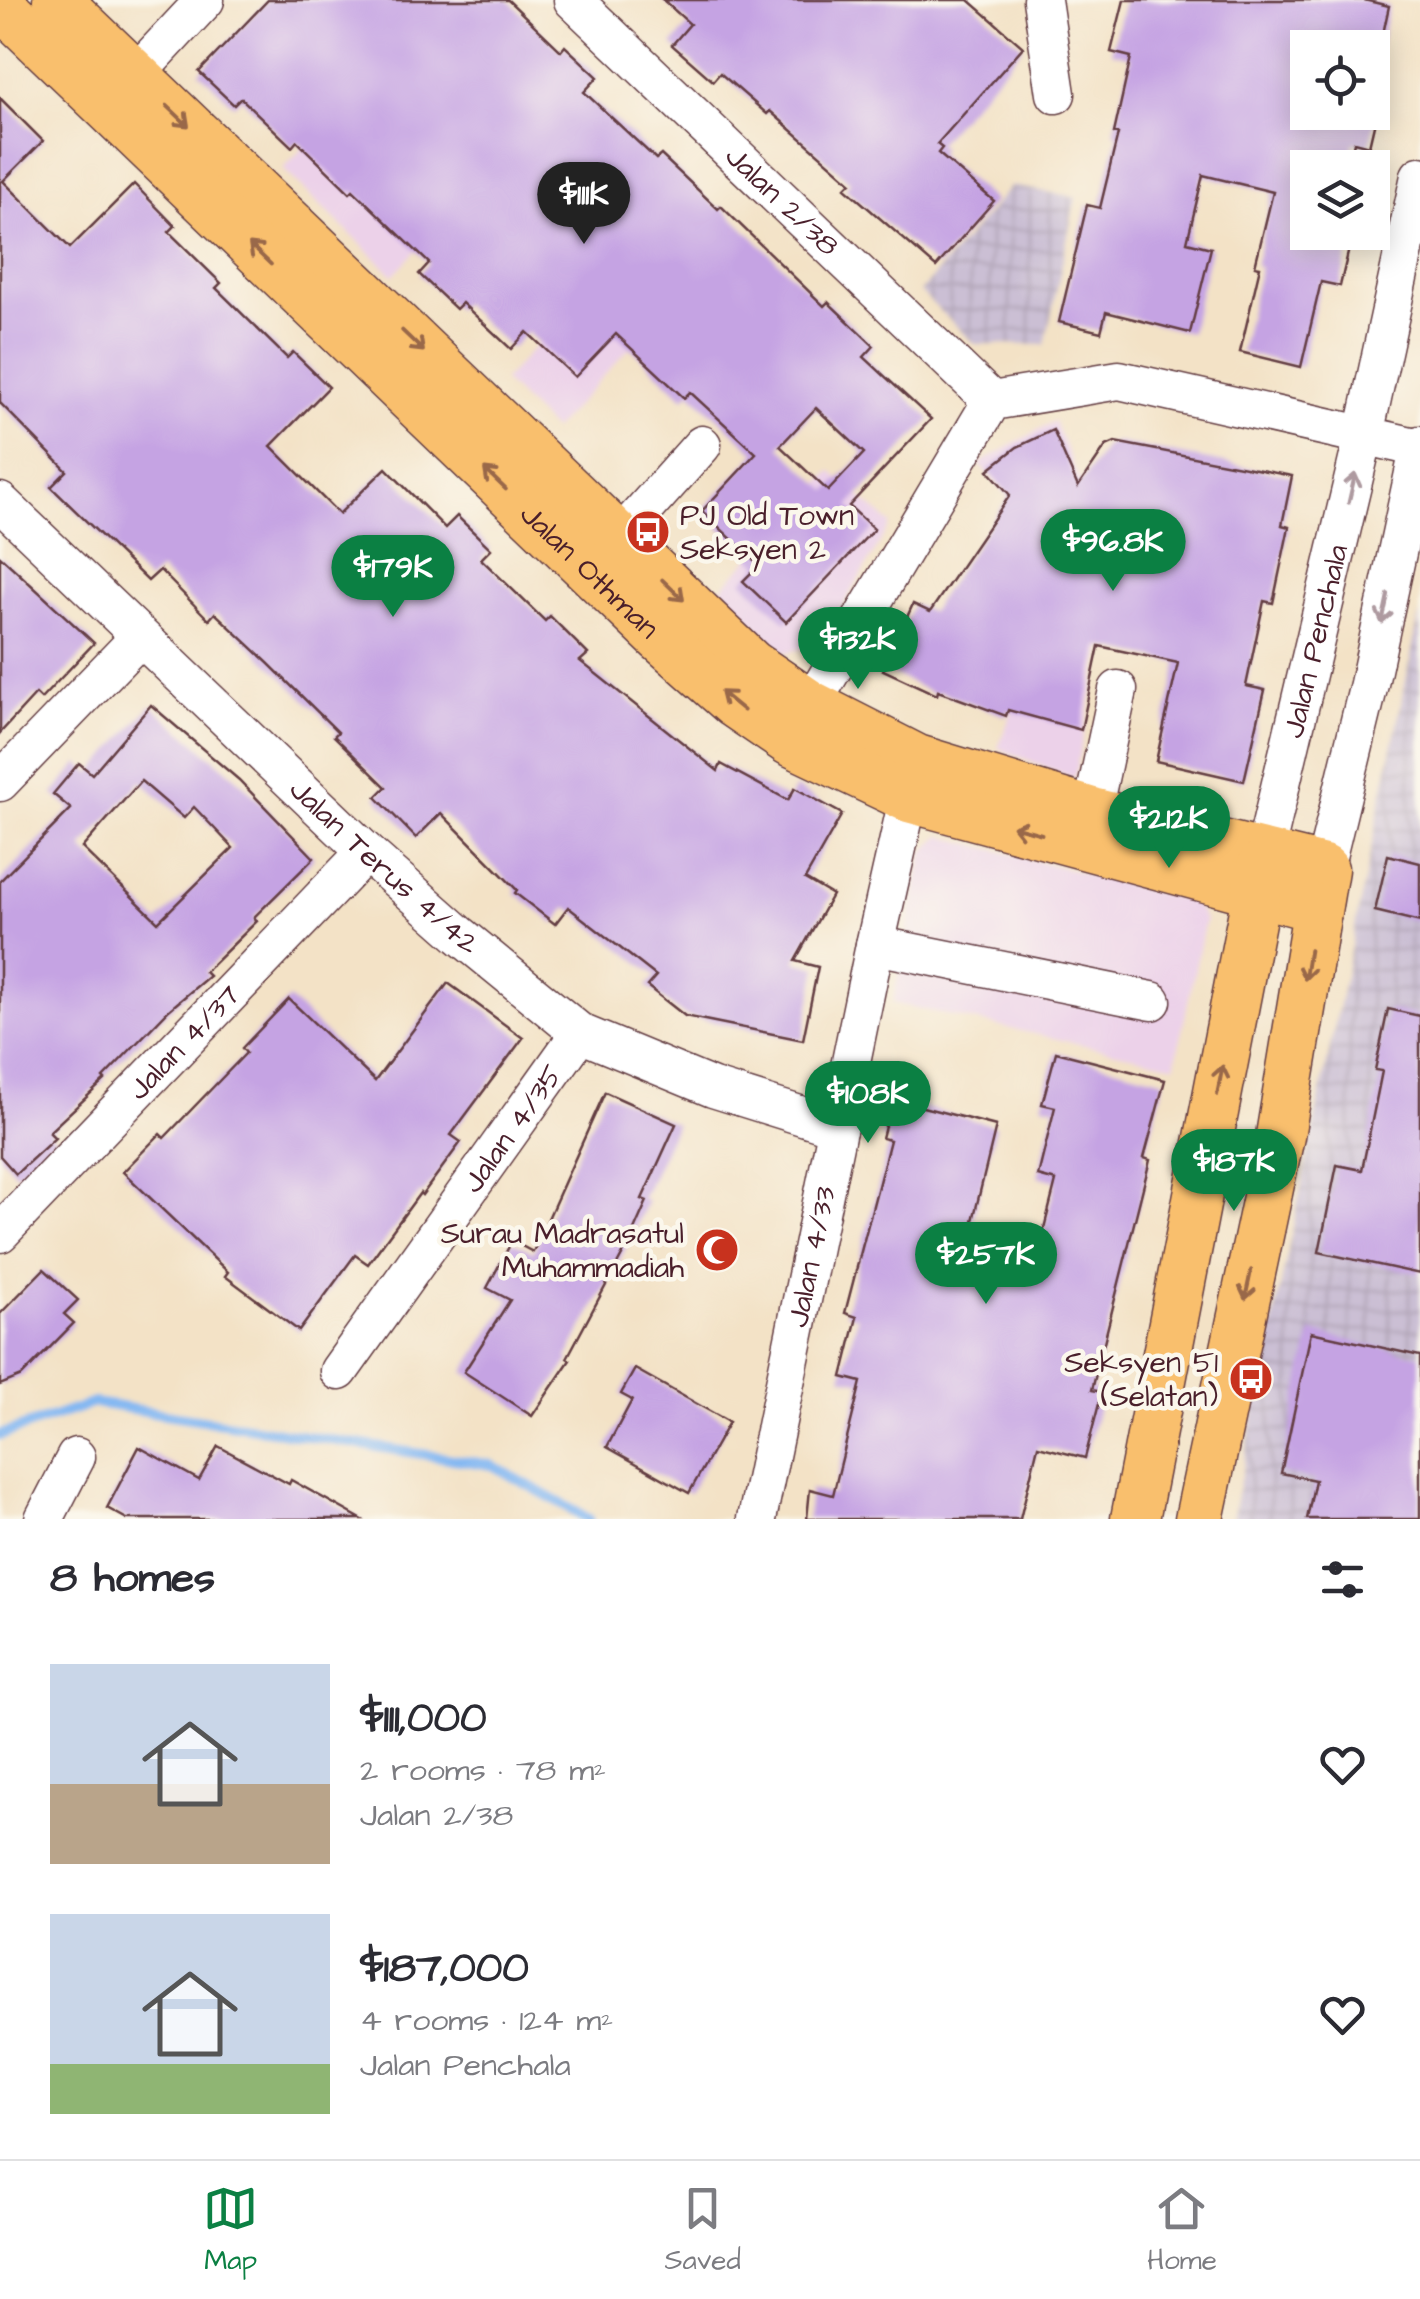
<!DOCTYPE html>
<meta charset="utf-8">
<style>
body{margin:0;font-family:"Architects Daughter",sans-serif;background:#f7f7f7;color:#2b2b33;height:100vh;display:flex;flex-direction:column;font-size:38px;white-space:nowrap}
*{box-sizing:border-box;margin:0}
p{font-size:32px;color:#7c7c81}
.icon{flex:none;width:55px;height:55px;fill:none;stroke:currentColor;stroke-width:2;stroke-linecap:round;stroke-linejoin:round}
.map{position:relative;height:1519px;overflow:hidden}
.sheet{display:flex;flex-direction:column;background:#fff;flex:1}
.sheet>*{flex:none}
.tools{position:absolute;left:1290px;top:30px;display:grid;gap:20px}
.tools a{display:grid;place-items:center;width:100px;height:100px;border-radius:0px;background:#fff;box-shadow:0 5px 25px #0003;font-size:50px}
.price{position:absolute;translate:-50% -85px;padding:0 22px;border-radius:35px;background:#0b8043;color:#fff;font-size:32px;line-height:65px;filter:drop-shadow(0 2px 5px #0008)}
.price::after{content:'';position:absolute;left:50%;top:60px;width:30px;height:22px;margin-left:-15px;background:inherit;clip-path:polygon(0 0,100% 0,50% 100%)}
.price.selected{background:#222;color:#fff}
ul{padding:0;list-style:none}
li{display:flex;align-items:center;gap:30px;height:250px;padding:0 50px}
li span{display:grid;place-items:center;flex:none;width:280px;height:200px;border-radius:0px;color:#555}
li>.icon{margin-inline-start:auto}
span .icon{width:120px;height:120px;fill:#fffc;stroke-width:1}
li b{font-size:42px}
h2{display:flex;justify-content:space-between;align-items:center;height:120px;padding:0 50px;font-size:42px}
.tab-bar{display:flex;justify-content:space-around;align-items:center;height:140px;border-top:2px solid #e1e1e2;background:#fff;font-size:28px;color:#7c7c81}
.tab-bar a{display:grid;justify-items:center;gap:5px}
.tab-bar .selected{color:#0b8043}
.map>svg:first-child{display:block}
.built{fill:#ecd1e9}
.industrial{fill:url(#industrial-grid)}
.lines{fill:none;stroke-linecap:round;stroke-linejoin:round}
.stream{stroke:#84b8f2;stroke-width:10}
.building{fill:#c5a3e3;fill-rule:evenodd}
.minor-casing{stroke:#633c42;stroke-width:41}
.major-casing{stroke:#633c42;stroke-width:51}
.minor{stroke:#fff;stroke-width:38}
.major{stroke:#f9bf6d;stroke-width:48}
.oneway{stroke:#996749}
.oneway2{stroke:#ae9aa0}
.labels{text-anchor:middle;stroke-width:9;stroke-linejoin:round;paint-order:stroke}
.street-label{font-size:30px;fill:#4a1f2b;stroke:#fbf7ec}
.poi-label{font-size:30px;fill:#4a1f2b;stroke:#fbf7ec;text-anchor:end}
</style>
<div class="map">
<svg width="1420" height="1519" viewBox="0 0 1420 1519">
<defs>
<pattern id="industrial-grid" width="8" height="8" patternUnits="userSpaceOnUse" patternTransform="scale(2.5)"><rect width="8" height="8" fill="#cbbfd4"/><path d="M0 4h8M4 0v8" fill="none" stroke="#b0a4b6"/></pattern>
</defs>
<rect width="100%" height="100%" fill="#fbf7ec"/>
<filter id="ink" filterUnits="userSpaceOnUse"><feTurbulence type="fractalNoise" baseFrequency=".01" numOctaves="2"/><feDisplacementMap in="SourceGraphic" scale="20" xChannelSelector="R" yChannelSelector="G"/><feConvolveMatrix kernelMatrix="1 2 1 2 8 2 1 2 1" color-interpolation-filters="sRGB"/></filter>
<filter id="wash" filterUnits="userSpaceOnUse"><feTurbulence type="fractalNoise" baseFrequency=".0048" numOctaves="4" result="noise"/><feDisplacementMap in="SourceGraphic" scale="40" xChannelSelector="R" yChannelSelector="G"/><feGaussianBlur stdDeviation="2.25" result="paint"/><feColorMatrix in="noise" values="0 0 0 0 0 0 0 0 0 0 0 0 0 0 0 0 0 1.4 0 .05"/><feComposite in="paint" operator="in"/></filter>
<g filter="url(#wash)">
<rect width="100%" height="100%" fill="#f3e2c6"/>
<g class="built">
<path d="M 392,55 L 502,161 L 393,275 L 283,169 Z"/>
<path d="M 611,264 L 663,312 L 553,430 L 503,381 Z"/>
<path d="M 1054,421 L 1119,573 L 1074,778 L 998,748 L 1069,564 L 979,464 Z"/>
<path d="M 831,471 L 891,524 L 820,645 L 783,653 L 719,591 Z"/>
<path d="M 941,836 L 1194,902 L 1205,920 L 1175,1065 L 893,1003 L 923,853 Z"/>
</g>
<g class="industrial">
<path d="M 1011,186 L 1076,197 L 1045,345 L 975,344 L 920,292 Z"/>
<path d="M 1420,612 L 1420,1519 L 1232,1519 L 1312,1135 Z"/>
</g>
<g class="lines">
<path class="stream" d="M 0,1435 L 94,1403 L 492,1465 L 589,1519"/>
</g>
<g id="blocks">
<g class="building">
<path d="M 268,0 L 508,0 L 561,51 L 565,46 L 598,77 L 584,92 L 656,159 L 661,155 L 718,209 L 721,206 L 824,306 L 828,302 L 874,346 L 864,357 L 931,419 L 849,506 L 874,529 L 786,622 L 743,581 L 759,565 L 702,511 L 756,453 L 690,392 L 684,398 L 616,334 L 575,377 L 527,332 L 511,349 L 462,303 L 456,309 L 419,274 L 429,263 L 353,190 L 350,193 L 297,141 L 292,147 L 241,98 L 234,105 L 199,72 ZM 816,408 L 864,453 L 828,491 L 780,446 Z"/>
<path d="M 663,0 L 969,0 L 1023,47 L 937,144 L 942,148 L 938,153 L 994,201 L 936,267 L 845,188 L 851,182 L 770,111 L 767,114 L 720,73 L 713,81 L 672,45 L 690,24 Z"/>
<path d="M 1124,0 L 1364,0 L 1389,6 L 1380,48 L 1348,48 L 1308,38 L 1308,112 L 1377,112 L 1369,146 L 1354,142 L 1348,168 L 1308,168 L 1308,232 L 1353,232 L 1340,286 L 1321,282 L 1301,367 L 1240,352 L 1260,267 L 1255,266 L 1273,192 L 1203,175 L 1187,242 L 1211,248 L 1190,333 L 1106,312 L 1101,332 L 1059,322 L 1087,205 L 1100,208 L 1118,134 L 1114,133 L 1131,57 L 1111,52 Z"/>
<path d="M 0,98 L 43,141 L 3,181 L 70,248 L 134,184 L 175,226 L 169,232 L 221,283 L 216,288 L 287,358 L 293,352 L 329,387 L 271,446 L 339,514 L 386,468 L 445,528 L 457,516 L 491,549 L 481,559 L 545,621 L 550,616 L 588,654 L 580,661 L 718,771 L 721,764 L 788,800 L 795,788 L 842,814 L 805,879 L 832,895 L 795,961 L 818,967 L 803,1040 L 685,1016 L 647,986 L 656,976 L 568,907 L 555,924 L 515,893 L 517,890 L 441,813 L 416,838 L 376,797 L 386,787 L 334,736 L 338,732 L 268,663 L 215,613 L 209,620 L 160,570 L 148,581 L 51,487 L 67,471 L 0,403 Z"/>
<path d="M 1053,430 L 1078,487 L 1106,446 L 1115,442 L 1292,476 L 1282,525 L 1289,527 L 1273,603 L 1264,601 L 1246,686 L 1265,690 L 1244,781 L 1156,761 L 1178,663 L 1099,646 L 1081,730 L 1008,710 L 1006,716 L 938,691 L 937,695 L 883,670 L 913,604 L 930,612 L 1010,495 L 988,470 L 1017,447 Z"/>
<path d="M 0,556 L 94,643 L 41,699 L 36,694 L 0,733 Z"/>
<path d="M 151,705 L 239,780 L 314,858 L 254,917 L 257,921 L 205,972 L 209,976 L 169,1010 L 103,1078 L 105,1080 L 49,1132 L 55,1138 L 16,1174 L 0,1156 L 0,881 L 71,809 L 53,794 L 79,763 L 92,774 ZM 141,781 L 184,818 L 194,807 L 233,848 L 158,922 L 82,848 Z"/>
<path d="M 1388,855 L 1420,863 L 1420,922 L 1375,911 Z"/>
<path d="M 448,983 L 523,1038 L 451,1135 L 461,1142 L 422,1195 L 420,1193 L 368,1264 L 355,1255 L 299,1331 L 225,1276 L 228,1272 L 123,1172 L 160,1134 L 164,1138 L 246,1053 L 242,1048 L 289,999 L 375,1081 Z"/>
<path d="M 1388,1009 L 1420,1016 L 1420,1274 L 1319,1252 L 1337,1165 L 1362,1170 L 1382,1071 L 1375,1070 Z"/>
<path d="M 1056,1052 L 1165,1080 L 1144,1158 L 1150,1160 L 1092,1390 L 1102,1392 L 1085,1458 L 1038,1446 L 1020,1519 L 807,1519 L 810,1489 L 833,1495 L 861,1382 L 842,1377 L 857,1317 L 845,1313 L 890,1140 L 882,1138 L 892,1099 L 996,1126 L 962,1266 L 1030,1284 L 1056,1181 L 1038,1176 L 1055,1107 L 1042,1104 Z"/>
<path d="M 605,1092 L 676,1124 L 642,1199 L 647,1201 L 627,1246 L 567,1358 L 570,1360 L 532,1416 L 464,1372 L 510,1300 L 487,1288 L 512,1241 L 533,1252 Z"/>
<path d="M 44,1269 L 78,1300 L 64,1314 L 74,1323 L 22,1376 L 0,1385 L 0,1314 Z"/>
<path d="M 1311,1332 L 1420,1356 L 1420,1519 L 1307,1519 L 1315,1480 L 1281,1473 Z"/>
<path d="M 635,1369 L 729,1422 L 689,1493 L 607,1447 L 632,1400 L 621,1394 Z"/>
<path d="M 218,1446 L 289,1484 L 291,1480 L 361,1519 L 127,1519 L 107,1508 L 139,1447 L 199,1480 Z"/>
</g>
</g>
</g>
<g filter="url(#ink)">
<use href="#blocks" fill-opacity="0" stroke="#633c42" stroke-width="2.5"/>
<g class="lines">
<defs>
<g id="minor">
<path id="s1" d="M 573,0 L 992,401"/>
<path d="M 1042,0 L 1056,94"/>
<path d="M 135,75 L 205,0"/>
<path id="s2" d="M 0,502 L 366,852 L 460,935 L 580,1033 L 713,1088 L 838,1127"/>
<path d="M 619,538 L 702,445"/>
<path d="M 797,728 L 992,401 L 1119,380 L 1420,448"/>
<path d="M 0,782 L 140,637"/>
<path d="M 1092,812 L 1118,690"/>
<path id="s3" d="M 1264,855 L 1364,435 L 1420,176"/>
<path d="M 1324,869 L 1369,684 L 1420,445"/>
<path d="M 875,945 L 1152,1001"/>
<path id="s4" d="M 0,1233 L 366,852"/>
<path id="s5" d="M 339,1371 L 580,1033"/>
<path d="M 44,1519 L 76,1457"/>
<path id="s6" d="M 757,1519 L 875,945 L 914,773"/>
</g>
<g id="major">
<path d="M 57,0 L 751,664 L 811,705 L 917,759 L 1092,812 L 1324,869 L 1280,1136 L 1199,1519"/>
<path id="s7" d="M 0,4 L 659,637 L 735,704 L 789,741 L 909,798 L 1317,908"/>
<path d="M 1135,1519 L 1262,865"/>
</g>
</defs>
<use href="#minor" class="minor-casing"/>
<use href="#major" class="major-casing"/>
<use href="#minor" class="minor"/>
<use href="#major" class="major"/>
</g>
<defs><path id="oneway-shaft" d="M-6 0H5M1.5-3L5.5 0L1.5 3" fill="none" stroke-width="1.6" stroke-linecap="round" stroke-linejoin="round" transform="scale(2.5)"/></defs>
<g class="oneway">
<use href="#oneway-shaft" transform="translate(178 116) rotate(44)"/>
<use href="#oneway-shaft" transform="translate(260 254) rotate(-136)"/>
<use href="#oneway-shaft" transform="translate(413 341) rotate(44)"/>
<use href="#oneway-shaft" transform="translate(495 479) rotate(-136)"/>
<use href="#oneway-shaft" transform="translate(673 590) rotate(44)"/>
<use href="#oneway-shaft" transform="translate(732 701) rotate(-141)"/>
<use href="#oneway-shaft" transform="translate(1027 830) rotate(-165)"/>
<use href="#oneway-shaft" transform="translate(1307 965) rotate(99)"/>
<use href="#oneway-shaft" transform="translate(1220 1080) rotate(-79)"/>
<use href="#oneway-shaft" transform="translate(1248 1285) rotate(102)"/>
</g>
<g class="oneway2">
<use href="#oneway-shaft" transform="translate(1352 488) rotate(-77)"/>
<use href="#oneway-shaft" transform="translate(1385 609) rotate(102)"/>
</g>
</g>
<defs>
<symbol id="bus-disc" viewBox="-11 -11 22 22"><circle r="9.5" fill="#c8321e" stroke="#fbf7ec"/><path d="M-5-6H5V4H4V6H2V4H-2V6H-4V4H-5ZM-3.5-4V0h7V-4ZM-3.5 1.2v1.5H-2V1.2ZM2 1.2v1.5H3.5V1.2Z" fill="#fff"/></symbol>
<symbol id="mosque-disc" viewBox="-11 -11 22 22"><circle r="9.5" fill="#c8321e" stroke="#fbf7ec"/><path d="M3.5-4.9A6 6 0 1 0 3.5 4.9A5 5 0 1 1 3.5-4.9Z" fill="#fff"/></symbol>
</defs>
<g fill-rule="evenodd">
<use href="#bus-disc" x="623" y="507" width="50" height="50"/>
<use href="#mosque-disc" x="692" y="1225" width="50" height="50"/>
<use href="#bus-disc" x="1226" y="1354" width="50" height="50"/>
</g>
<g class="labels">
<g class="street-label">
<text dy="10" stroke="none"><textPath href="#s1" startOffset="290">Jalan 2/38</textPath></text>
<text dy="10" stroke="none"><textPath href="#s7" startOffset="818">Jalan Othman</textPath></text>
<text dy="10" stroke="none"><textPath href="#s3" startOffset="220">Jalan Penchala</textPath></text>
<text dy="10" stroke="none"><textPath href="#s2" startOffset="530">Jalan Terus 4/42</textPath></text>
<text dy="10" stroke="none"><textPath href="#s4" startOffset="265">Jalan 4/37</textPath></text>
<text dy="10" stroke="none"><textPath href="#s5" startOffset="298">Jalan 4/35</textPath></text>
<text dy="10" stroke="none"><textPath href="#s6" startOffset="268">Jalan 4/33</textPath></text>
</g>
<g class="poi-label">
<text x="680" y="525" text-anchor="start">PJ Old Town<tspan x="680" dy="34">Seksyen 2</tspan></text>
<text x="684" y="1243">Surau Madrasatul<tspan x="684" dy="34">Muhammadiah</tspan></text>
<text x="1218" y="1372">Seksyen 51<tspan x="1218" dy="34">(Selatan)</tspan></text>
</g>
</g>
</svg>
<div class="tools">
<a><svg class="icon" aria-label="locate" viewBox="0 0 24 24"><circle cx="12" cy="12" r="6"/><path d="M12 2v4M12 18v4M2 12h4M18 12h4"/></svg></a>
<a><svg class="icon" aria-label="layers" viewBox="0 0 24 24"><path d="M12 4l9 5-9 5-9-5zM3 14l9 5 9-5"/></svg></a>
</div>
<b class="price selected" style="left:584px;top:247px">$111K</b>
<b class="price" style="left:1113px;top:594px">$96.8K</b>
<b class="price" style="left:393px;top:620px">$179K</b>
<b class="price" style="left:858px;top:692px">$132K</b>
<b class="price" style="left:1169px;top:871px">$212K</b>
<b class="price" style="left:868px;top:1146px">$108K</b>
<b class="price" style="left:1234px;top:1214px">$187K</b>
<b class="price" style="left:986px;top:1307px">$257K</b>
</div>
<section class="sheet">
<h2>8 homes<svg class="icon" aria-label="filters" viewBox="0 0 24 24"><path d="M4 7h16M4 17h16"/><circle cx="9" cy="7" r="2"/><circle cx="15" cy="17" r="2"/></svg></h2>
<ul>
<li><span style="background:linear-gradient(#c9d6e8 60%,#b9a48a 0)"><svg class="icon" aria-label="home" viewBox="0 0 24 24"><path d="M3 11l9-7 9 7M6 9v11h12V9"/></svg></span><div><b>$111,000</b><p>2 rooms · 78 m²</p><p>Jalan 2/38</p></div><svg class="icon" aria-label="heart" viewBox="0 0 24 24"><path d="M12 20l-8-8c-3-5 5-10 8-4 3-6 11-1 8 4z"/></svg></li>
<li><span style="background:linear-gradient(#c9d6e8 75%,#8fb573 0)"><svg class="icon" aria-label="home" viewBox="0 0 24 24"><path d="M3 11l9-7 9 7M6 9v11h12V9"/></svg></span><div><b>$187,000</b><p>4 rooms · 124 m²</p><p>Jalan Penchala</p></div><svg class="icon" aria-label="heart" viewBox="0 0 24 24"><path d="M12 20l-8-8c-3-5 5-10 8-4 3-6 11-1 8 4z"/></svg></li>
</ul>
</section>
<nav class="tab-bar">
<a class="selected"><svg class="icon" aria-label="map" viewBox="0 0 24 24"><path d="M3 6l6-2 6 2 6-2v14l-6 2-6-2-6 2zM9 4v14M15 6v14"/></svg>Map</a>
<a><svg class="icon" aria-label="saved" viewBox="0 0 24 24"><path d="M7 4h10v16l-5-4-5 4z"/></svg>Saved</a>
<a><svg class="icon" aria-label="home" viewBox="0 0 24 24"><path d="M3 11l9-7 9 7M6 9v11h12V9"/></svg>Home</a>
</nav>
